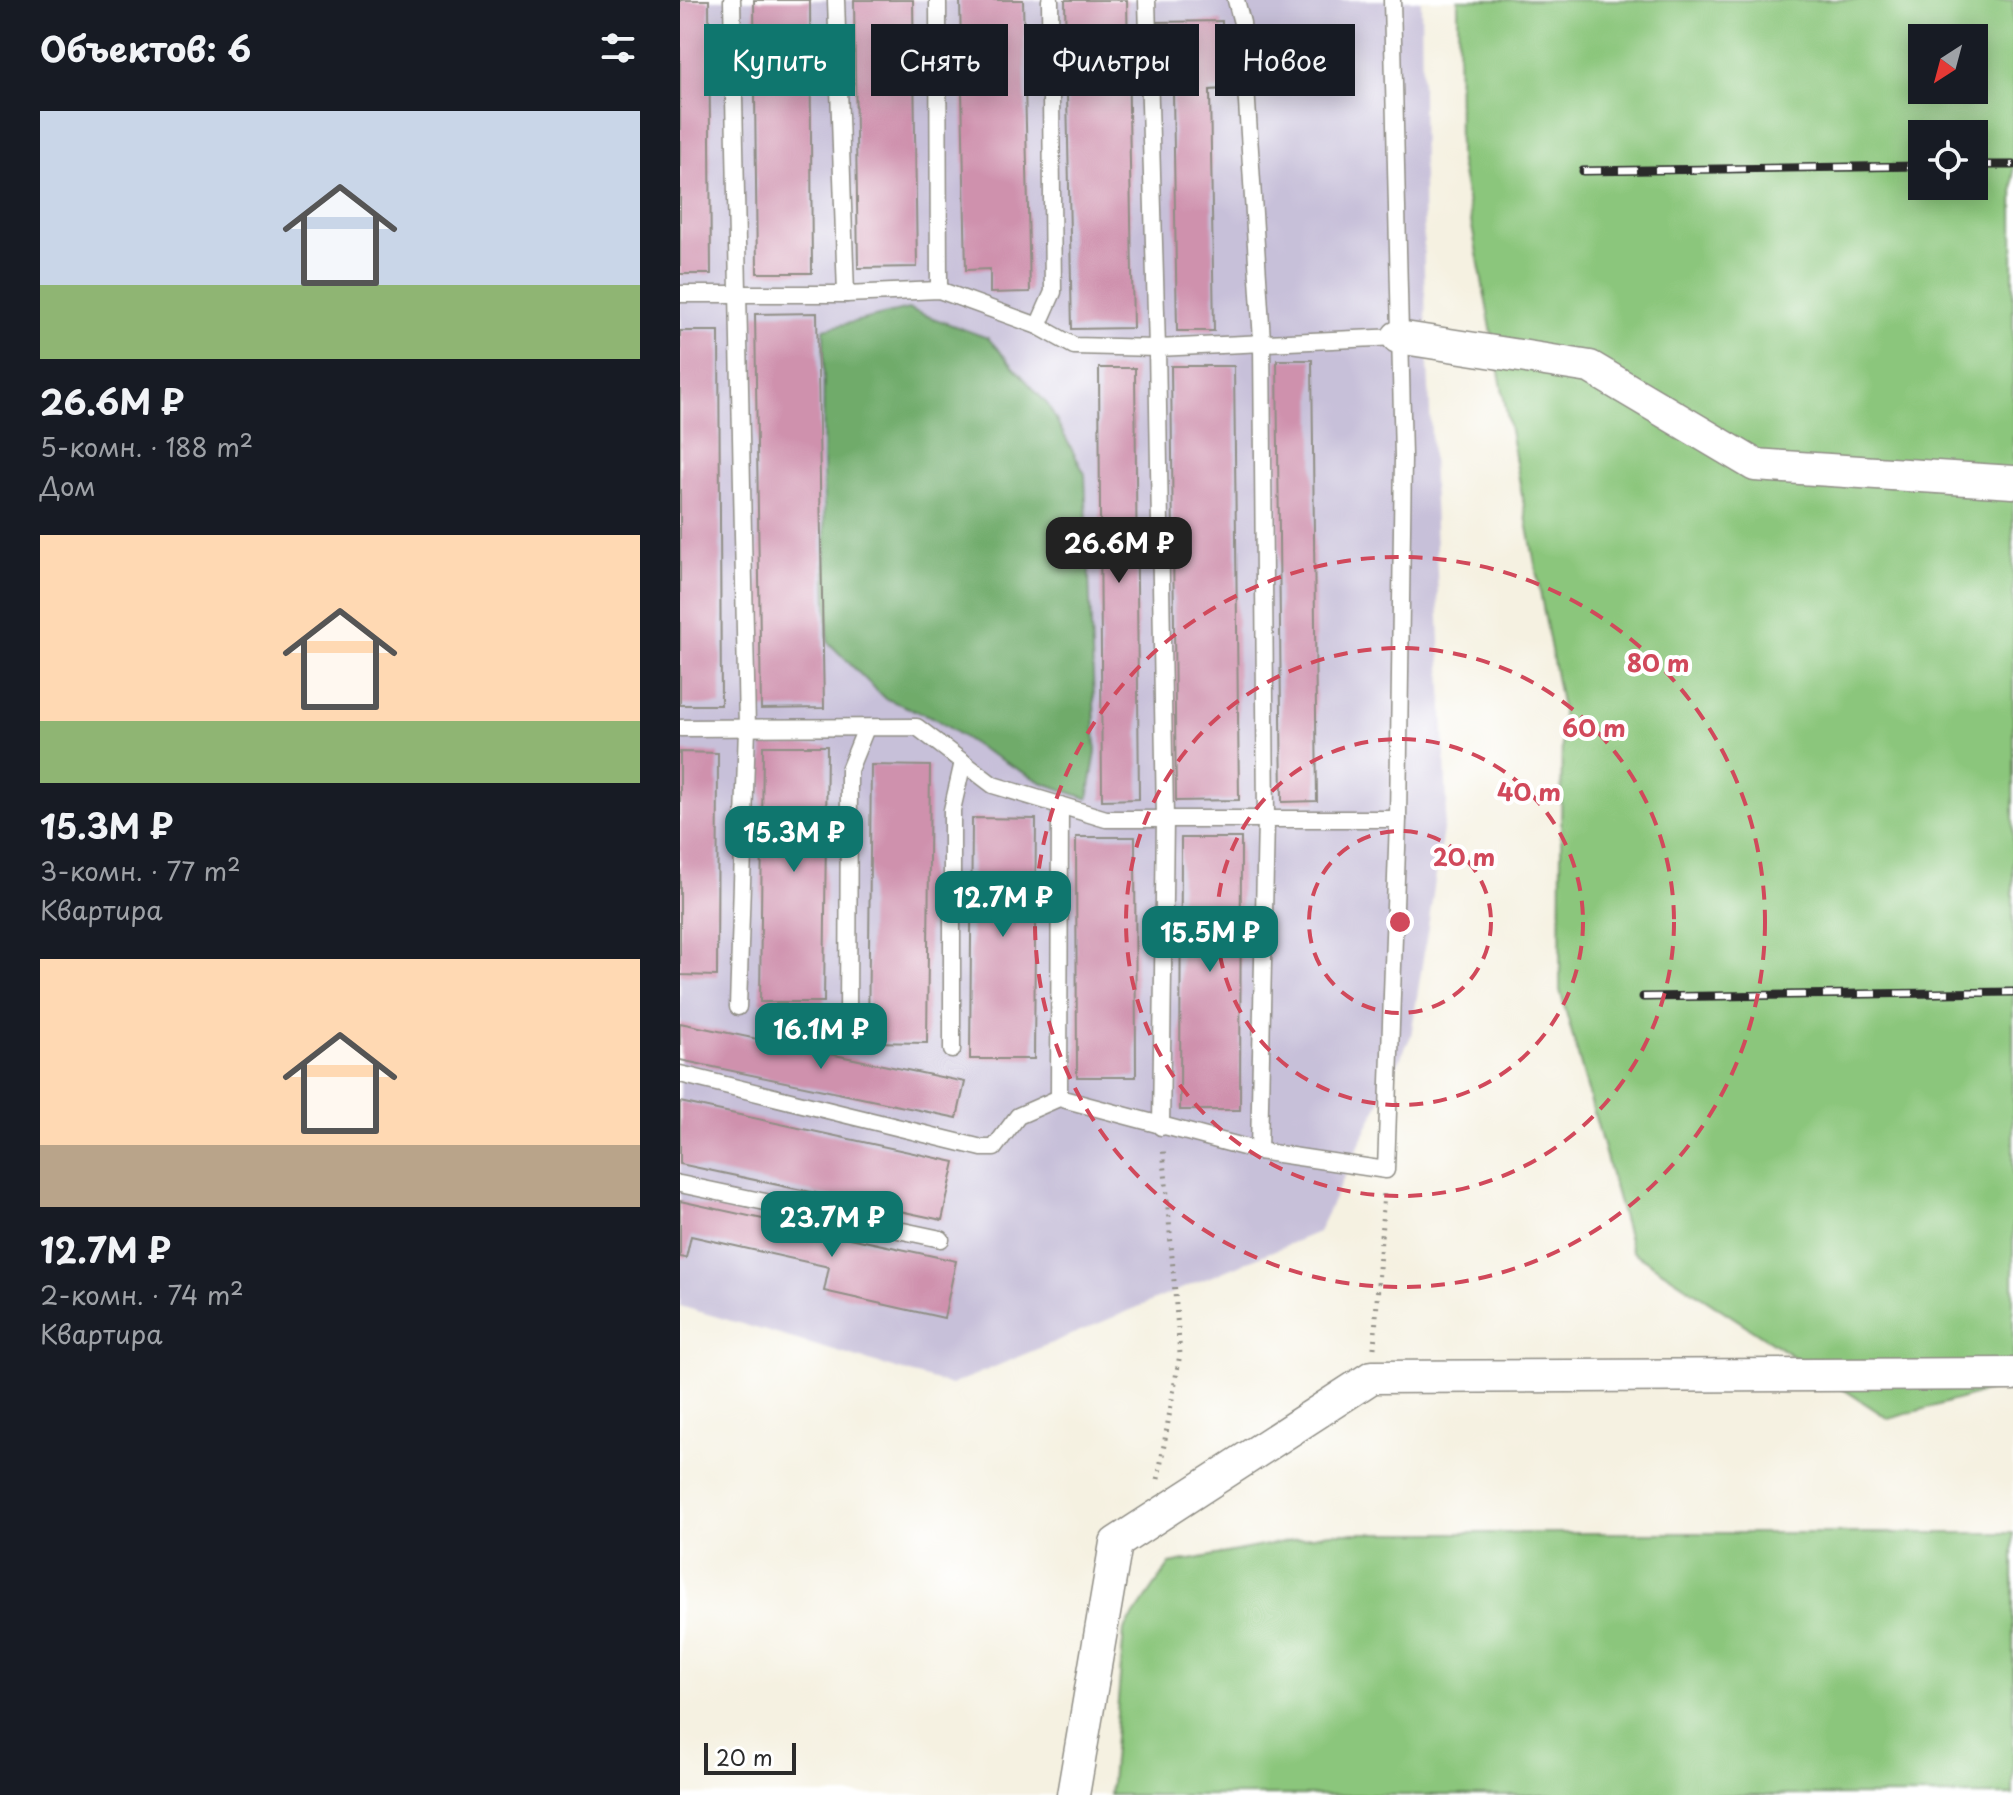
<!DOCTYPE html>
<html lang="ru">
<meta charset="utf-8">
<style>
body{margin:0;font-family:"Playpen Sans",sans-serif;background:#20242c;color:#f1f3f6;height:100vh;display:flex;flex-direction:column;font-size:30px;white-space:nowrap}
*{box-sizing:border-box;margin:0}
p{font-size:26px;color:#9ea1a6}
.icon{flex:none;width:44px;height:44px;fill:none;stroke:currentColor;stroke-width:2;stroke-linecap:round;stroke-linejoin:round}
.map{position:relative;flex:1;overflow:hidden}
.sheet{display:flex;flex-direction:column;background:#171b24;width:680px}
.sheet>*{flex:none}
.top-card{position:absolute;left:24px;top:24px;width:760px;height:72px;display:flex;gap:16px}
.needle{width:52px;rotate:216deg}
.tools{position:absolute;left:1228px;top:24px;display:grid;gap:16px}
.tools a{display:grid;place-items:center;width:80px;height:80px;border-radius:0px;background:#171b24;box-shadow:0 4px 20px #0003;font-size:40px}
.scale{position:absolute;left:24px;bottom:20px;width:92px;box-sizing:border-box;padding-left:8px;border:4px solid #2b2b2b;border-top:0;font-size:22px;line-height:28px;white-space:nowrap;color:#2b2b2b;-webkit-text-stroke:6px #fff;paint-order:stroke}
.price{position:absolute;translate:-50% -68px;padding:0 18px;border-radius:16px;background:#0f766e;color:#fff;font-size:26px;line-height:52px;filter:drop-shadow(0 2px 4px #0008)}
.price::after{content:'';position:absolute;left:50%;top:48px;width:24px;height:18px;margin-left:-12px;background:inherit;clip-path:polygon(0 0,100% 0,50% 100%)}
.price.active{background:#222;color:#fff}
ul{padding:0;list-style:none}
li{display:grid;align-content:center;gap:16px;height:424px;padding:0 40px}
li span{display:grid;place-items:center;height:248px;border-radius:0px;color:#555}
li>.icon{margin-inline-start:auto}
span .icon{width:144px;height:144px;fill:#fffc;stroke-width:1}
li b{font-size:34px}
h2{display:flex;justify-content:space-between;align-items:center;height:96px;padding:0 40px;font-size:34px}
.chip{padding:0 28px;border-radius:0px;background:#171b24;box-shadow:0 4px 20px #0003;font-size:28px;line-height:72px}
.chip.active{background:#0f766e;color:#fff}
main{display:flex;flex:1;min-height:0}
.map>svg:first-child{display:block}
.industrial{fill:#c7c0d9}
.green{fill:#8bc67b;stroke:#5b7853;stroke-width:2;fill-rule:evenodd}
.forest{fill:#70ab6b;stroke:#4e6b4b;stroke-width:2}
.building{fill:#cf91ad}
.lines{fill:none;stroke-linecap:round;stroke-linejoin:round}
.lane-casing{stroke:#908e86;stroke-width:19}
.street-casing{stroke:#908e86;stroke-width:35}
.path{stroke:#908e86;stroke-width:5;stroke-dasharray:2 6;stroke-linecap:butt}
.lane{stroke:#fff;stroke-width:16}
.street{stroke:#fff;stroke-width:32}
.rail-casing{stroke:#2b2b2b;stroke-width:9}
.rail{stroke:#fff;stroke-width:6;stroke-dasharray:18;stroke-linecap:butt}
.ring{fill:none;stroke:#d1495b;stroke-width:4;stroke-dasharray:14 10}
.centre{fill:#d1495b;stroke:#fff;stroke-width:4}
.ring-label{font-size:24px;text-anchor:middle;font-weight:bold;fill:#d1495b;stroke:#fff;stroke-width:8;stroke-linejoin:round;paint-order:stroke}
</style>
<main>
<section class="sheet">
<h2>Объектов: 6<svg class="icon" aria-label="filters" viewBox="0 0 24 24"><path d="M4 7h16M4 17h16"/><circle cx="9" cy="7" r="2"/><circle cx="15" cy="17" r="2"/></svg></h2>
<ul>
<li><span style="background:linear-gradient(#c9d6e8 70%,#8fb573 0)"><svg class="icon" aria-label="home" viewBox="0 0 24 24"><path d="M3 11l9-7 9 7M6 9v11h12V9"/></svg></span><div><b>26.6M ₽</b><p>5-комн. · 188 m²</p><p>Дом</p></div></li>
<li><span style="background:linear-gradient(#ffd9b3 75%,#8fb573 0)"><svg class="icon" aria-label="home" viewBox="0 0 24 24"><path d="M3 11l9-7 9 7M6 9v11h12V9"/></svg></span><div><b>15.3M ₽</b><p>3-комн. · 77 m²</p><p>Квартира</p></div></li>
<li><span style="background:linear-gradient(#ffd9b3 75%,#b9a48a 0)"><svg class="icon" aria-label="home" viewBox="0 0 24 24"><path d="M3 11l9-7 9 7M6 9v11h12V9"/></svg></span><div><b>12.7M ₽</b><p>2-комн. · 74 m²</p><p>Квартира</p></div></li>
</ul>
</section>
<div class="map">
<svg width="1333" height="1795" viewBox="0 0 1333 1795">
<rect width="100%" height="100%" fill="#fff"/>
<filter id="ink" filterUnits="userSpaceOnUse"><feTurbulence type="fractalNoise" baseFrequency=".0125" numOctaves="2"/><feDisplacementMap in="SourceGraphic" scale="16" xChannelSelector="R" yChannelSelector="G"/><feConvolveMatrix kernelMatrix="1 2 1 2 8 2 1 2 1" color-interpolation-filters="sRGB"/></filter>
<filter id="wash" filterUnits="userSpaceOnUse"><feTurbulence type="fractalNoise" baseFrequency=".006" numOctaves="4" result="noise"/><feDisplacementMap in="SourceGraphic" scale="32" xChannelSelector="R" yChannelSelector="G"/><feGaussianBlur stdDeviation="1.8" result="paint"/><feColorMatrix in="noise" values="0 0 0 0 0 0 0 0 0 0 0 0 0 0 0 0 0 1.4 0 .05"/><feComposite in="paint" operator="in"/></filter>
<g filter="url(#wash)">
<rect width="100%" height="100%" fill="#f5f1e1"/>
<path class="industrial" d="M 0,0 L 741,0 L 744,271 L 767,804 L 731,1036 L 638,1232 L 271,1385 L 0,1306 Z"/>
<g class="green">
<path d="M 778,0 L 1333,0 L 1333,1384 L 1209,1419 L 952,1251 L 880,990 L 882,709 L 779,157 ZM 1242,38 L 1294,38 L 1294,90 L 1242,90 ZM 1242,134 L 1294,134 L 1294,186 L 1242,186 Z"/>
<path d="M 649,1533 L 1333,1533 L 1333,1795 L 430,1795 L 444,1630 L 490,1564 Z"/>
</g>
<path class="forest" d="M 228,309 L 308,338 L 368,405 L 405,474 L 416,752 L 408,799 L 361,782 L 301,749 L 254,718 L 204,698 L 148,642 L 143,470 L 144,329 Z"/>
<g id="blocks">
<g class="building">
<path d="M 0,0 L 29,0 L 31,274 L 0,274 Z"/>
<path d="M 74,0 L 130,0 L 132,273 L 77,273 Z"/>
<path d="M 174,0 L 233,0 L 237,267 L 178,268 Z"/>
<path d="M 280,0 L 343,0 L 350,292 L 310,293 L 310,269 L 286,270 Z"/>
<path d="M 385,0 L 447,0 L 453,328 L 392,329 Z"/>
<path d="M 542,21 L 543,89 L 530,90 L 534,331 L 497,331 L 493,92 L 477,92 L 476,22 Z"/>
<path d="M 137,313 L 144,708 L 81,709 L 75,314 Z"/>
<path d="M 0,331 L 39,331 L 41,705 L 0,705 Z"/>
<path d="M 597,360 L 632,360 L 637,801 L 602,802 Z"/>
<path d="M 491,366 L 554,366 L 559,800 L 496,801 Z"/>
<path d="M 419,368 L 455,368 L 459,799 L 422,800 Z"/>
<path d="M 83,746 L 147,746 L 144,1002 L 80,1002 Z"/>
<path d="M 0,752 L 38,753 L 37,976 L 0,975 Z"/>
<path d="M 191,765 L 250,766 L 247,1043 L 188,1042 Z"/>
<path d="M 292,818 L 356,819 L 354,1059 L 290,1059 Z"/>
<path d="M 396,837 L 455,837 L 456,1077 L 397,1077 Z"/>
<path d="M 501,838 L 561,838 L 560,1110 L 500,1110 Z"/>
<path d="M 0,1023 L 285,1082 L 277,1118 L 0,1060 Z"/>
<path d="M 0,1102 L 275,1162 L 262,1220 L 0,1164 Z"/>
<path d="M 0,1201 L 276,1261 L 264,1318 L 144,1291 L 149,1267 L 11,1236 L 6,1258 L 0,1257 Z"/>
</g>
</g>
</g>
<g filter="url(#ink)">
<use href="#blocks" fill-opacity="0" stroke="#908e86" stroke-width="2"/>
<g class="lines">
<defs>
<g id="lane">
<path d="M 52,0 L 67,728 L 58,1007"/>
<path d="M 156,0 L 166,294"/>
<path d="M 258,0 L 259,290"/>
<path d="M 467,0 L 477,348 L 485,819 L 481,1127"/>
<path d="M 556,0 L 562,23 L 582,341 L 586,819 L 579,1151"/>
<path d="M 0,294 L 166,294 L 259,290 L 358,326 L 394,346 L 477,348 L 718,337"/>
<path d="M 358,326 L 373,292 L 370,0"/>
<path d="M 0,728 L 237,727 L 313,785 L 426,819 L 718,819 L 723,457 L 712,0"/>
<path d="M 168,1025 L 169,770 L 186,728"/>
<path d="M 272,1050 L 272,810 L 283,762"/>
<path d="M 0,1074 L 302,1148 L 314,1148 L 338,1116 L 379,1098 L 579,1151 L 706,1170 L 718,819"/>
<path d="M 379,1098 L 380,805"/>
<path d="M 0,1184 L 261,1239"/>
</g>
<g id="street">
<path d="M 718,337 L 910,367 L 1075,465 L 1333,482"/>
<path d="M 393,1795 L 436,1543 L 692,1377 L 1333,1374"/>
</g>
</defs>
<use href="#lane" class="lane-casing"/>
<use href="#street" class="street-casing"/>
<g class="path">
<path d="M 694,1348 L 704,1191"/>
<path d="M 478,1479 L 500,1354 L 483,1147"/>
</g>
<use href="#lane" class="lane"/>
<use href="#street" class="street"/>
<defs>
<g id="rail">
<path d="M 1294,165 L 1333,165"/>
<path d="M 903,171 L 1242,166"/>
<path d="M 963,997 L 1333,992"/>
</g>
</defs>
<use href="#rail" class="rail-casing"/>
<use href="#rail" class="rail"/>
</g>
</g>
<g class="ring">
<circle cx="720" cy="922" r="91"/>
<circle cx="720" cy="922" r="183"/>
<circle cx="720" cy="922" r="274"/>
<circle cx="720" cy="922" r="365"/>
</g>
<circle cx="720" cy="922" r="12" class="centre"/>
<g class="ring-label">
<text x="978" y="672">80 m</text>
<text x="914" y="737">60 m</text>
<text x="849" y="801">40 m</text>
<text x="784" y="866">20 m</text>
</g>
</svg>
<div class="tools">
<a><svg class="needle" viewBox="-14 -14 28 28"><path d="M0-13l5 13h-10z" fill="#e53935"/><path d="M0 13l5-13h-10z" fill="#9ea1a6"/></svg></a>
<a><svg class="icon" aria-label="locate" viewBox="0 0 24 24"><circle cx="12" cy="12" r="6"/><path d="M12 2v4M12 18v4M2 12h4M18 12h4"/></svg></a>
</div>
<div class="scale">20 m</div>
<b class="price active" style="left:439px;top:585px">26.6M ₽</b>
<b class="price" style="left:114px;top:874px">15.3M ₽</b>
<b class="price" style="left:323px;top:939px">12.7M ₽</b>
<b class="price" style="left:530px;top:974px">15.5M ₽</b>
<b class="price" style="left:141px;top:1071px">16.1M ₽</b>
<b class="price" style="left:152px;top:1259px">23.7M ₽</b>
<div class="top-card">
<a class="chip active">Купить</a>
<a class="chip">Снять</a>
<a class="chip">Фильтры</a>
<a class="chip">Новое</a>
</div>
</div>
</main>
